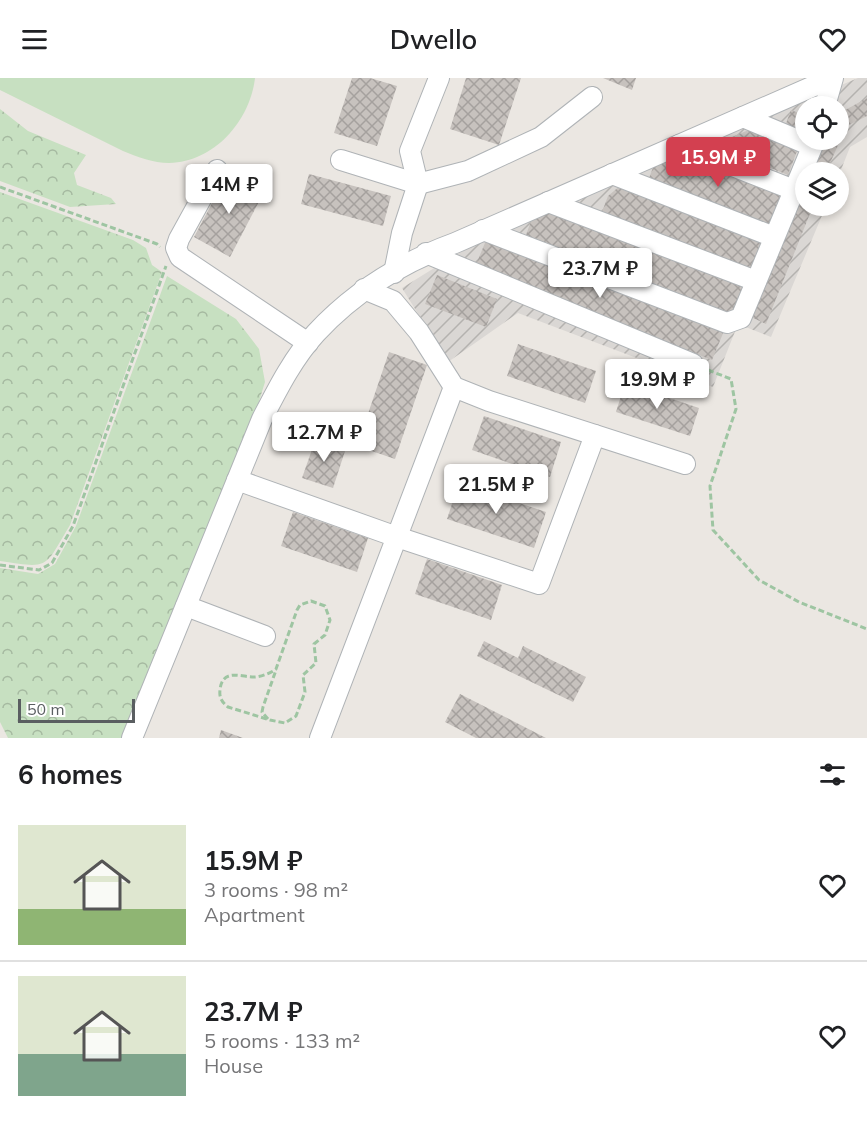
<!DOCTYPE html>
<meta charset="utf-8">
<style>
body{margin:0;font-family:Mulish,sans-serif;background:#f6f6f6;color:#202124;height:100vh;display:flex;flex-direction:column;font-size:22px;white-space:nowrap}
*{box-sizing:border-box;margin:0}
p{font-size:20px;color:#757577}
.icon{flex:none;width:33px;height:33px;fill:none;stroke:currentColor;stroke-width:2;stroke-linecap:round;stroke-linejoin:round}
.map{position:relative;height:660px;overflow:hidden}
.details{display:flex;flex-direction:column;background:#fff;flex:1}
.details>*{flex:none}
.tools{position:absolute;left:795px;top:18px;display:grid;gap:12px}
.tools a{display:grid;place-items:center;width:54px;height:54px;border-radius:50%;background:#fff;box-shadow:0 3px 9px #0003;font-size:30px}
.scale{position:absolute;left:18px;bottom:15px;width:117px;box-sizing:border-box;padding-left:6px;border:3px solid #5a5e61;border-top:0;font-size:16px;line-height:21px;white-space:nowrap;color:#5a5e61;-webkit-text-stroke:4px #fff;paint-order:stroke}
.price{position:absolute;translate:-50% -51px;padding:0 14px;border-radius:6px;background:#fff;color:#222;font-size:20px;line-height:39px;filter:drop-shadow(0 2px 3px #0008)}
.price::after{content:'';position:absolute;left:50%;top:36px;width:18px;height:14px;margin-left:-9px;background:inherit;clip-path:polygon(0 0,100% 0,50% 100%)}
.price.active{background:#d34050;color:#fff}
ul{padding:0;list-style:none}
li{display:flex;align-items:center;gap:18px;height:150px;padding:0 18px}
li+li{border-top:2px solid #e0e0e0}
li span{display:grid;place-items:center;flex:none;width:168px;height:120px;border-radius:0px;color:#555}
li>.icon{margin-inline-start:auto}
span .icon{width:72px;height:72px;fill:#fffc;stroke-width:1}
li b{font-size:26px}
h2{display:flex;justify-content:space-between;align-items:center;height:72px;padding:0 18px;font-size:26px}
header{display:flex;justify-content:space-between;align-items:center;height:78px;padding:0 18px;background:#fff;font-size:27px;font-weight:600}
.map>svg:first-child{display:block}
.industrial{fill:url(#industrial-furrows);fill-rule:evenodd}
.forest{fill:url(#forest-crowns)}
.pitch{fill:#c7e0c1}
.building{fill:url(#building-cross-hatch)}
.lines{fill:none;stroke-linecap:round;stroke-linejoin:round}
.minor-casing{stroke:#afb3b6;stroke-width:22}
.path{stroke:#9ec5a2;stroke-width:3;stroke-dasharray:6 3;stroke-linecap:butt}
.minor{stroke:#fff;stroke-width:20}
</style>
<header><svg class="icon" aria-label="menu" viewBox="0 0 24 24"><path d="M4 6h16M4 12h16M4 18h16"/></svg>Dwello<svg class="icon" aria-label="heart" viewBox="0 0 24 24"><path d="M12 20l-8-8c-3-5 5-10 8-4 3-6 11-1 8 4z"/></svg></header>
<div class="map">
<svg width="867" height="660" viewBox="0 0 867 660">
<defs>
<pattern id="industrial-furrows" width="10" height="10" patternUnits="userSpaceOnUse" patternTransform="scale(1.5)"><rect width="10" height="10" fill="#dad7d4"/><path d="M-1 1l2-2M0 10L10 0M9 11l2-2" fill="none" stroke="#b4b2af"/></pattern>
<pattern id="forest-crowns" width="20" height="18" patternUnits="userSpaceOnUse" patternTransform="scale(1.5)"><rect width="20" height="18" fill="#c7e0c1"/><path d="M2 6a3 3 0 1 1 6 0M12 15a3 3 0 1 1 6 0" fill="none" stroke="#a5b9a0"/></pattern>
<pattern id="building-cross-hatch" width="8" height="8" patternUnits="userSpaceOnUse" patternTransform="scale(1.5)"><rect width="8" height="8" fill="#c7c2be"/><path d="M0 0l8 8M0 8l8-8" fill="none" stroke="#a5a19e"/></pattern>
</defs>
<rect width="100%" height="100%" fill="#ebe7e2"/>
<path class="industrial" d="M 858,0 L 867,0 L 867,59 L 850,69 L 839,97 L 838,94 L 806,94 L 806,128 L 826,128 L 771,259 L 738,246 L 713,309 L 518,235 L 448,284 L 402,210 L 452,179 L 541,132 ZM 806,28 L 838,28 L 838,62 L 806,62 Z"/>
<g class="forest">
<path d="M 0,31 L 28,53 L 86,77 L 74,95 L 77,107 L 111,120 L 116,126 L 70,129 L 0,103 Z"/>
<path d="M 0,114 L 133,162 L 146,170 L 152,187 L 162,194 L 70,447 C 44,490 51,491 0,483 Z"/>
<path d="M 167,198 L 236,241 L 259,271 L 265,304 L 250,352 L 122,660 L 8,660 L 0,644 L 0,490 L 38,496 L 55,486 L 76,448 Z"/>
</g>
<path class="pitch" d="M 0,0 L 255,0 C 250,43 214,84 169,85 C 153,85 138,79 123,73 L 0,12 Z"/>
<g class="building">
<path d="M 352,0 L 370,0 L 397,8 L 377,68 L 334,55 Z"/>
<path d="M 466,0 L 521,0 L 499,67 L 450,51 Z"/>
<path d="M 603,0 L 636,0 L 632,12 Z"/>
<path d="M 867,20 L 867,38 L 849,47 L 844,54 L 826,94 L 810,94 L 823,62 L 838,62 L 838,36 Z"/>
<path d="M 791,32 L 806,38 L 804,56 L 785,48 Z"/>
<path d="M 751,51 L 798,70 L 788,97 L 713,67 Z"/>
<path d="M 682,77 L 784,115 L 772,148 L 648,103 L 655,84 Z"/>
<path d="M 228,95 L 264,114 L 230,179 L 194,159 Z"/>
<path d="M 309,96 L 391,118 L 383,148 L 301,126 Z"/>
<path d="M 806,105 L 806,128 L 813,128 L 766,246 L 751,239 Z"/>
<path d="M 621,107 L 763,160 L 752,191 L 602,134 L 608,118 Z"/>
<path d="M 549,133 L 744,208 L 733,236 L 526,157 L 531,143 Z"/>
<path d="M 487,160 L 724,253 L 712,282 L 475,189 Z"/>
<path d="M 437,197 L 497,221 L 486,249 L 425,226 Z"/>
<path d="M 518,266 L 596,293 L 585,325 L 507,298 Z"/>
<path d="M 389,274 L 427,287 L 395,381 L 357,368 Z"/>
<path d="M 625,305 L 699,330 L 690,358 L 616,334 Z"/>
<path d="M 484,338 L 561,364 L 550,399 L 472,372 Z"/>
<path d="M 316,360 L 346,370 L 333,410 L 302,400 Z"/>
<path d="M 459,405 L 546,434 L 534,470 L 447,441 Z"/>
<path d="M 293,434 L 368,460 L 357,494 L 281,468 Z"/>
<path d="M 427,481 L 502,507 L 491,542 L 415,516 Z"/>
<path d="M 484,563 L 518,580 L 523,568 L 586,599 L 573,624 L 477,578 Z"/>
<path d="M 460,616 L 546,660 L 476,660 L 445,644 Z"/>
<path d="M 221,652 L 243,660 L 219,660 Z"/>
</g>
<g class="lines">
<defs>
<g id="minor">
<path d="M 825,28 L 833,0"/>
<path d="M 743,39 L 812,68"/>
<path d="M 679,67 L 794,112"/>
<path d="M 341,82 L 418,106 L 468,93 L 541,59 L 592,19"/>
<path d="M 217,92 L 179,161 L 176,170 L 180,179 L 308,265"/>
<path d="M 612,96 L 774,159"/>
<path d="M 548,124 L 756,203"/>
<path d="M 483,152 L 727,245 L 741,240 L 815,62"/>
<path d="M 426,175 L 693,286"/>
<path d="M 394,195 L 402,155 L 418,106 L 410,73 L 439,0"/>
<path d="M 364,211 L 393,223 L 419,254 L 454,309 L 489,323 L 685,386"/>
<path d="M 237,402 L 397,459 L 539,506 L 595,357"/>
<path d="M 186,528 L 265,558"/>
<path d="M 132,660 L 262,341 C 277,312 293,280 316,255 C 354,214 403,184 455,165 L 832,0"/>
<path d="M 320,660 L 454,309"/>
</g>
</defs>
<use href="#minor" class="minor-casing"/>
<g class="path">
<path d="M 0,109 L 157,166 L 160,169"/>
<path d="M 708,292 L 731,301 L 736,331 L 710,408 L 713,452 L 759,502 L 799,524 L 867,551"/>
<path d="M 0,487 L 39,492 L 52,485 L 73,448 L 166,188"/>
<path d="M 311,523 L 325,528 L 330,542 L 325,557 L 314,566 L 316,585 L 303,597 L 305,614 L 296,638 L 285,645 L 270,642 L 228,629 C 222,624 219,620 220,612 C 222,590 241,599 254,599 C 261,599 271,595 276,591 L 297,532 L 300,527 Z"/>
<path d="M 268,641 L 262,634 L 263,629 L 276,592"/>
</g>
<use href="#minor" class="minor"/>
</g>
</svg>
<div class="tools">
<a><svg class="icon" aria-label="locate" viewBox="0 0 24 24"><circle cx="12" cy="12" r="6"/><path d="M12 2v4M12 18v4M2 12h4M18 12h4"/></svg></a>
<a><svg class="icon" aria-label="layers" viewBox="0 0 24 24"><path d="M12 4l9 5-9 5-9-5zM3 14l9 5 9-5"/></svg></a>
</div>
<div class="scale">50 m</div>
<b class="price active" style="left:718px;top:110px">15.9M ₽</b>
<b class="price" style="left:229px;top:137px">14M ₽</b>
<b class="price" style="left:600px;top:221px">23.7M ₽</b>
<b class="price" style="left:657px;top:332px">19.9M ₽</b>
<b class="price" style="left:324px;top:385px">12.7M ₽</b>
<b class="price" style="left:496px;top:437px">21.5M ₽</b>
</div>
<section class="details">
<h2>6 homes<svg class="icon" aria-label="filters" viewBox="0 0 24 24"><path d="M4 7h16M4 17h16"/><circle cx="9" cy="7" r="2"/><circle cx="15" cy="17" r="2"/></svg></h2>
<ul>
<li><span style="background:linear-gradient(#dfe7d0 70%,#8fb573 0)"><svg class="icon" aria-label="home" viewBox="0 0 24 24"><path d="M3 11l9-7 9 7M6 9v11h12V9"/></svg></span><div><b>15.9M ₽</b><p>3 rooms · 98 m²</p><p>Apartment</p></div><svg class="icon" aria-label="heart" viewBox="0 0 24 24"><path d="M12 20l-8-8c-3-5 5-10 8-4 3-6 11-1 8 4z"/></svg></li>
<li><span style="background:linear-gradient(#dfe7d0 65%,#7fa58c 0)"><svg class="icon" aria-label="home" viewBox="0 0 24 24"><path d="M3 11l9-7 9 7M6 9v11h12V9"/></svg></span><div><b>23.7M ₽</b><p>5 rooms · 133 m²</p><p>House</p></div><svg class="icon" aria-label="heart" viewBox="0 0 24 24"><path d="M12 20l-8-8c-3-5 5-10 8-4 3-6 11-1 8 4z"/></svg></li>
</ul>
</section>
